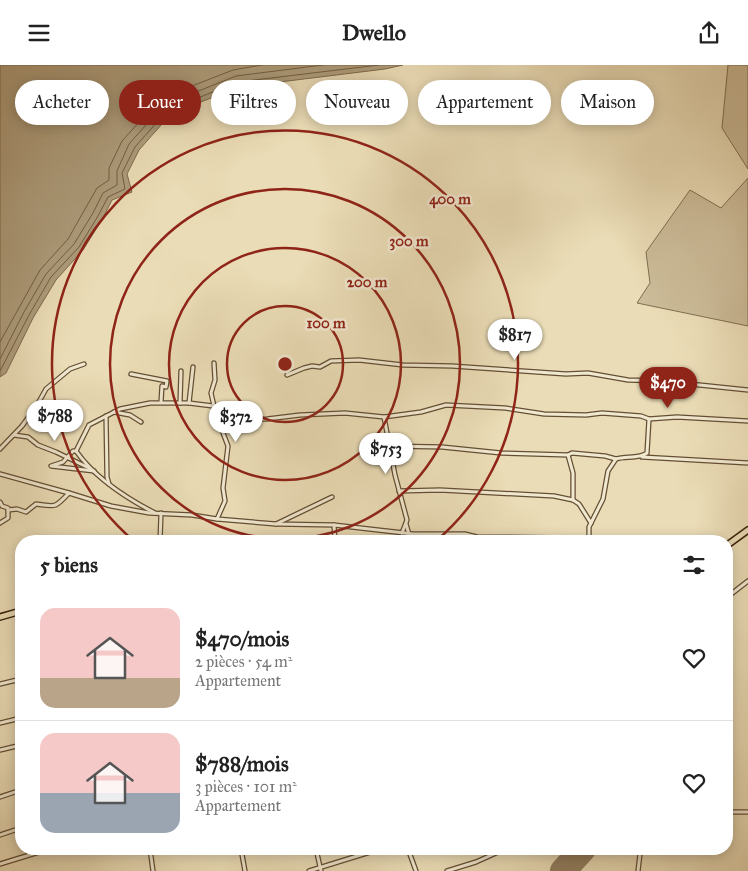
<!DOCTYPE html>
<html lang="fr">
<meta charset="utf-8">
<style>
body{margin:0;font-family:"IM FELL Great Primer",serif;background:#f2f2f2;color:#222;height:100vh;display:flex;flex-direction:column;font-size:19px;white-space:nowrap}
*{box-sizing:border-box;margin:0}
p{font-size:16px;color:#767676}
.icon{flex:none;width:28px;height:28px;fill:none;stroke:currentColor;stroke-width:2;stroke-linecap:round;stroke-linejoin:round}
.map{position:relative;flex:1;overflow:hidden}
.side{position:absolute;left:15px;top:470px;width:718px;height:320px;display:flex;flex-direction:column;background:#fff;border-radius:20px;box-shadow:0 2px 12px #0003}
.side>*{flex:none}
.guide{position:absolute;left:15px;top:15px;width:719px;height:45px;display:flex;gap:10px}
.price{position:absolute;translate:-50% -42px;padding:0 11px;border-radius:18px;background:#fff;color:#222;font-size:16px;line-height:32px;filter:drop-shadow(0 1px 2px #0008)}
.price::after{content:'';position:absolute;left:50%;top:30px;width:15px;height:11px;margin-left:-8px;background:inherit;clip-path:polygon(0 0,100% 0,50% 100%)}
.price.selected{background:#8f2418;color:#fff}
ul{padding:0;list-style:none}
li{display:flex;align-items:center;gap:15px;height:125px;padding:0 25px}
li+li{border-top:1px solid #e0e0e0}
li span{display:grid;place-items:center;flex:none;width:140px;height:100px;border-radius:15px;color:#555}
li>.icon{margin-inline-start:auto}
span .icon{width:60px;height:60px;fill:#fffc;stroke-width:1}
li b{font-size:21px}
h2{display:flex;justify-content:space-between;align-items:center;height:60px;padding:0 25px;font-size:21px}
.pill{padding:0 18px;border-radius:22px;background:#fff;box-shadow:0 2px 12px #0003;font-size:18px;line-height:45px}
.pill.selected{background:#8f2418;color:#fff}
header{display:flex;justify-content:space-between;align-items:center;height:65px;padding:0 25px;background:#fff;font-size:22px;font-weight:700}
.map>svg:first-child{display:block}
.green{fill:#ccbc99;stroke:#826e51}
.water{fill:#ad9c7b;stroke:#7e6a4d}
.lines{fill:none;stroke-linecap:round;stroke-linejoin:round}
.shore{stroke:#725e42;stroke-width:1}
.runway{stroke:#917e60;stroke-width:26}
.street-casing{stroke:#644f34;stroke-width:5.5}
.primary-casing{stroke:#382009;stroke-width:8}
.street{stroke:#f1e8d0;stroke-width:3}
.primary{stroke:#eadcb6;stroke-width:5}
.ring{fill:none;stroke:#8f2418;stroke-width:2.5}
.centre{fill:#8f2418;stroke:#f1e8d0;stroke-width:2.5}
.ring-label{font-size:15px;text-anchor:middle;font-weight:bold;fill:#8f2418;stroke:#f1e8d0;stroke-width:5;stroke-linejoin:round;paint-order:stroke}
</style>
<header><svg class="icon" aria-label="menu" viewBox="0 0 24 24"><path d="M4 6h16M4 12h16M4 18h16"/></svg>Dwello<svg class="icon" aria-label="share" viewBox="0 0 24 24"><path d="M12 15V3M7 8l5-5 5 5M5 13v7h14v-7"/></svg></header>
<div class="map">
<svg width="748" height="806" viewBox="0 0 748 806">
<rect width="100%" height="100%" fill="#eadcb6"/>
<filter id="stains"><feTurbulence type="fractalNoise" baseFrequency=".004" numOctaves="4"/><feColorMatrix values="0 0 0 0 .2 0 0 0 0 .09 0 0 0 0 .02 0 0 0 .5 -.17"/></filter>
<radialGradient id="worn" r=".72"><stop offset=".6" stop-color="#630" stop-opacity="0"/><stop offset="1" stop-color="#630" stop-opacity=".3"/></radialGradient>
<g class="green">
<path d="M 728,0 L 748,0 L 748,104 L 722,63 Z"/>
<path d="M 748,113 L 748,261 L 637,238 L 650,218 L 646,187 L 690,125 L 721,143 Z"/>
</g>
<path class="water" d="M 0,0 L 403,0 L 385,4 L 239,22 L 183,44 L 162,59 L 139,85 L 127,109 L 132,127 L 112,135 L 103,153 L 83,185 L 56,215 L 33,253 L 6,308 L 0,312 Z"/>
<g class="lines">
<g class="shore">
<path d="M 0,277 L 40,205 L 68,174 L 97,123 L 109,115 L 109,103 L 122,76 L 151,44 L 174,28 L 233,5 L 262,0"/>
<path d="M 0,294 L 24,247 L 46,209 L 74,179 L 93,148 L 103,128 L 117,120 L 117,106 L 129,79 L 154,51 L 176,35 L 236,11 L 323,0"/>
<path d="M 0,306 L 29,250 L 51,212 L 79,182 L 98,151 L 108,132 L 125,124 L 122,108 L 135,82 L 158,56 L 180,40 L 238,17 L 379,0"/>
</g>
<path class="runway" d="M 563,806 L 583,784"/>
<defs>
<g id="street">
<path d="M 131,309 L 167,316 L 166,322 L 162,321 L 161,337"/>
<path d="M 287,310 L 304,303 L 312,301 L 320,302 L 331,296 L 359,295 L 403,300 L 452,301 L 566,309 L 588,308 L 628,315 L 661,316 L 748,325"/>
<path d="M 180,338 L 181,306"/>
<path d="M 189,338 L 193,302"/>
<path d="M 214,341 L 211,328 L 215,315 L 214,298"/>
<path d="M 114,347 L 130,350 L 141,357"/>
<path d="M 215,347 L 228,381 L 223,423 L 225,436 L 217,454"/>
<path d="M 106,351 L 107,412 L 109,419"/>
<path d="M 384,352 L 395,410 L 407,455 L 402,468"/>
<path d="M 14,370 L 28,372 L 38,380 L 56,387 L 89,403"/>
<path d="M 389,381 L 442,382 L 501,388 L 568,390"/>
<path d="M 0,384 L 22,361 L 36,342 L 46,324 L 70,304 L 84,299"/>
<path d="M 76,386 L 73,386 L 63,397 L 51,401 L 94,406"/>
<path d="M 642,392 L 748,398"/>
<path d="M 0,409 L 69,428 L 111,441 L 149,448 L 192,450 L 217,454 L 276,459 L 334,460 L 413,469 L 465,469 L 477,472 L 570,473 L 621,476"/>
<path d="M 399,426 L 440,425 L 554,431 L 573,435 L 579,439 L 591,458"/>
<path d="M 573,435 L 573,408 L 568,390 L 572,388 L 605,391 L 616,394"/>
<path d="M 0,437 L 2,441 L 8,443 L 8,453 L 0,458"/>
<path d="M 8,445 L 17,444 L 26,447 L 36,439 C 56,442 55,443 69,428"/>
<path d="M 155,448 C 126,433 95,413 76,386 L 89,360 L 120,344 L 150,338 L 189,338 L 213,341 L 219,351 L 230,355 L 267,354 L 300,350 L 345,348 L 384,352 L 421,347 L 446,340 L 505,343 L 544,349 L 586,350 L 602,348 L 641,351 L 649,354 L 677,352 L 748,356"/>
<path d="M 276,459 L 332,432"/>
<path d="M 406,459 L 411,476"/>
<path d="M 334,460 L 335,476"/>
<path d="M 160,476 L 161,448"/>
<path d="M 589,476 L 589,462 L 603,434 L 608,406 L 616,394 C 626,391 639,394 647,388 L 649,354"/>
<path d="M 726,533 L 748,516"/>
<path d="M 0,619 L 21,614"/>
<path d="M 0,658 L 21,653"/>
<path d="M 0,685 L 21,680"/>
<path d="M 0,732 L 21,725"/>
<path d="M 726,747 L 748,747"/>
<path d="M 0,770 L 21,763"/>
<path d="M 150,784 L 153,806"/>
<path d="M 241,784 L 245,806"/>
<path d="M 316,784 L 321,806"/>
<path d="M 408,784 L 416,806"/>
<path d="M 0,799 L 49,784"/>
<path d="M 309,806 L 380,784"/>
<path d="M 447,806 L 476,797 L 505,784"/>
<path d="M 638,806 L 640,789 L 646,784"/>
</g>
<g id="primary">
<path d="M 726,481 L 748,465"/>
<path d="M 0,552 L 21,546"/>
</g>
</defs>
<use href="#street" class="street-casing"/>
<use href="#primary" class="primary-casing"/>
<use href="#street" class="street"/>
<use href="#primary" class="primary"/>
</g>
<g class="ring">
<circle cx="285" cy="299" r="58"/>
<circle cx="285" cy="299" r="116"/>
<circle cx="285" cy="299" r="175"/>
<path d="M134 476A233 233 0 1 1 436 476"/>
</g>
<circle cx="285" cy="299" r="8" class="centre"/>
<g class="ring-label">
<text x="450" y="139">400 m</text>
<text x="409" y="181">300 m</text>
<text x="367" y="222">200 m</text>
<text x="326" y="263">100 m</text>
</g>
<rect width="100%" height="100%" filter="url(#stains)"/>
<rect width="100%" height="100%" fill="url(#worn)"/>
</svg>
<b class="price" style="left:515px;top:296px">$817</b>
<b class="price selected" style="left:668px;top:344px">$470</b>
<b class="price" style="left:55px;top:377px">$788</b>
<b class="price" style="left:236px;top:378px">$372</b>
<b class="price" style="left:386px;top:410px">$753</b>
<div class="guide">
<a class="pill">Acheter</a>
<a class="pill selected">Louer</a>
<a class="pill">Filtres</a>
<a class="pill">Nouveau</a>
<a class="pill">Appartement</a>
<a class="pill">Maison</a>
</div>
<section class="side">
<h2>5 biens<svg class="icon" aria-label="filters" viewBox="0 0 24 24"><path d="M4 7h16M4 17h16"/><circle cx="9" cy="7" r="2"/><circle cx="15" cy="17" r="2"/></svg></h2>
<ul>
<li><span style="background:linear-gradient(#f6c9c9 70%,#b9a48a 0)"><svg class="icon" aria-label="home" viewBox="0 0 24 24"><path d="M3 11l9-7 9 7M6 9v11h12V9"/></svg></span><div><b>$470/mois</b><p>2 pièces · 54 m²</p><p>Appartement</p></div><svg class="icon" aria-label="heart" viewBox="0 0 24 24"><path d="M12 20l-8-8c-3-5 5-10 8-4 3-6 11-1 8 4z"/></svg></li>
<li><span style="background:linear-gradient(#f6c9c9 60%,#9aa5b1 0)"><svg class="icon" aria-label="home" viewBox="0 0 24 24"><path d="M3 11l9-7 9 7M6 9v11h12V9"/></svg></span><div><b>$788/mois</b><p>3 pièces · 101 m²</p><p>Appartement</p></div><svg class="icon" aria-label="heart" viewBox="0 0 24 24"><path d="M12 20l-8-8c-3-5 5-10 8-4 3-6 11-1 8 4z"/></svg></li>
</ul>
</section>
</div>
